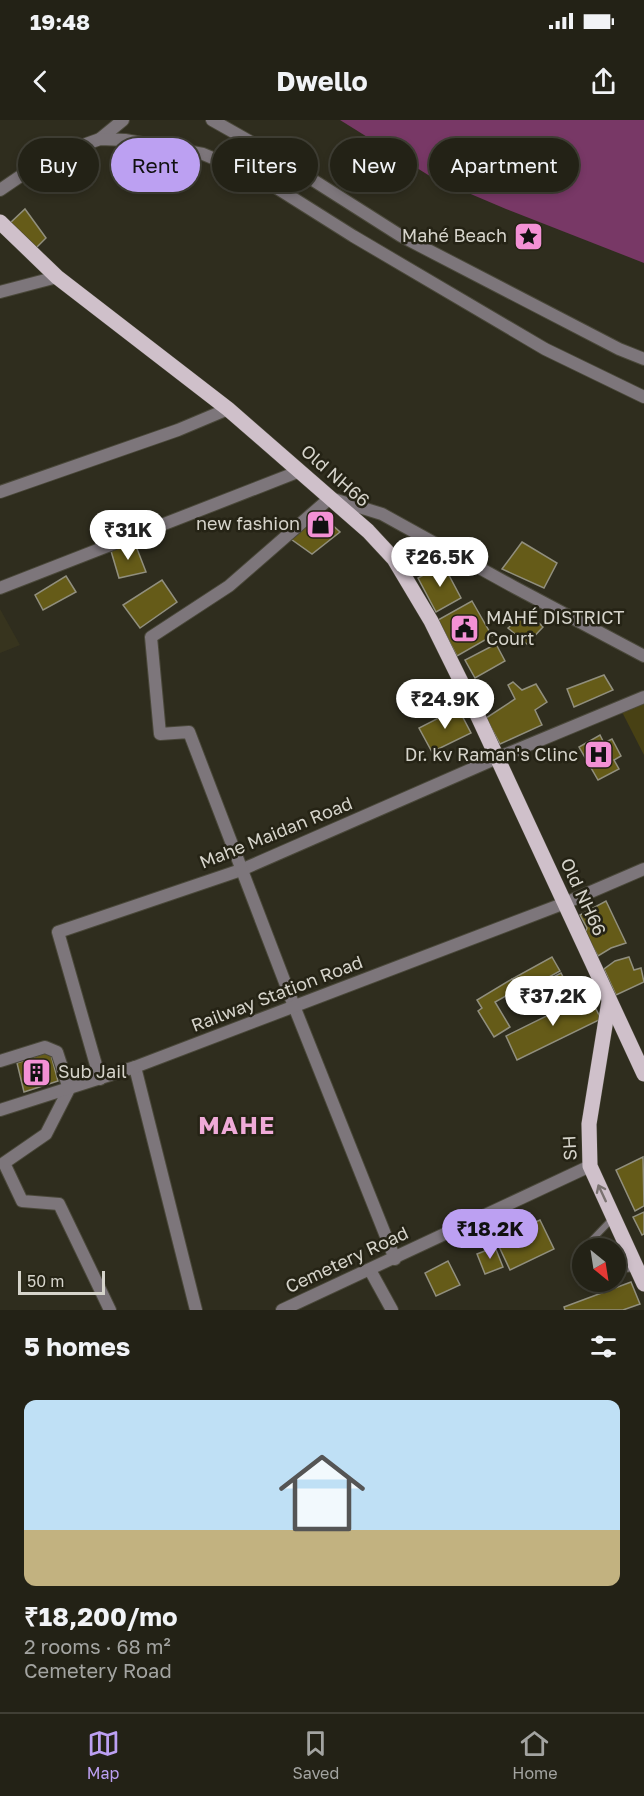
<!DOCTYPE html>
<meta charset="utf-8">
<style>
body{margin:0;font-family:"Golos Text",sans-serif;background:#2f2f23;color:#f1f3f6;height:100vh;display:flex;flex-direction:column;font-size:22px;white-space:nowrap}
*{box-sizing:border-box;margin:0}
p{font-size:20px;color:#a3a4a1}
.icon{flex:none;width:33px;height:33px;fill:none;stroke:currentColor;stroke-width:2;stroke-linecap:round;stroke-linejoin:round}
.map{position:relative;height:1190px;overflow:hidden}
.panel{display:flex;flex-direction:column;background:#232216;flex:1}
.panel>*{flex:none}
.banner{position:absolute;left:18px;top:18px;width:609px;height:54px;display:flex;gap:12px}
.needle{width:39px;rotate:150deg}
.controls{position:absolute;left:572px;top:1118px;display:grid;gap:12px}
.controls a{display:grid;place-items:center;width:54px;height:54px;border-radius:50%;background:#232216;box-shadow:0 3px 9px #0003,0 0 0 2px #403f35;font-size:30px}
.scale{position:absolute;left:18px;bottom:15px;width:87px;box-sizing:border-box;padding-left:6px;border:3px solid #d6d4cb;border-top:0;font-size:16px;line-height:21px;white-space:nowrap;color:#d6d4cb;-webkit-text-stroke:4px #252315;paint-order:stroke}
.price{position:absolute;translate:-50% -51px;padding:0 14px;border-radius:21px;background:#fff;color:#222;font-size:20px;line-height:39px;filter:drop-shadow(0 2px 3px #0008)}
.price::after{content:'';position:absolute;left:50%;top:36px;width:18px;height:14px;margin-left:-9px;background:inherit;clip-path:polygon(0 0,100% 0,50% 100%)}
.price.selected{background:#bca0f2;color:#111}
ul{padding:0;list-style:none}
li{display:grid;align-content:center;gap:12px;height:318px;padding:0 24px}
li+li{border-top:2px solid #403f35}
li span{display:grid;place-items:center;height:186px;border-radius:12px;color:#555}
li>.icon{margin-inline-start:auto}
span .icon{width:108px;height:108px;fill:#fffc;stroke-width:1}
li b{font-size:26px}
h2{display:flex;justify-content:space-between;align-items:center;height:72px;padding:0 24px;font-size:26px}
.chip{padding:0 21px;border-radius:27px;background:#232216;box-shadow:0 3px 9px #0003,0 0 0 2px #403f35;font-size:21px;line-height:54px}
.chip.selected{background:#bca0f2;color:#111}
.status{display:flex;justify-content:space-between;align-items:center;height:42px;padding:0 30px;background:#232216;direction:ltr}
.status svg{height:16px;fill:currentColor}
header{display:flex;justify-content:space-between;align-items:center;height:78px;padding:0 24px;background:#232216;font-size:27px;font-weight:700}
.menu{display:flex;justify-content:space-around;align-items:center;height:84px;border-top:2px solid #403f35;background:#232216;font-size:16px;color:#a3a4a1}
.menu a{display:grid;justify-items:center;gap:3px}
.menu .selected{color:#bca0f2}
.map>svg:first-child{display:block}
.built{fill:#37341e}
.green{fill:#484114}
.water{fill:#783866}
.building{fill:#655b18;stroke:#918f7e;stroke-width:1.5}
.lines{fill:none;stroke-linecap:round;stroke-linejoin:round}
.service-casing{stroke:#4a483a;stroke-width:8}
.minor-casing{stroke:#4a483a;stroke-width:14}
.tertiary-casing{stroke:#4a483a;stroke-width:14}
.primary-casing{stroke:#4a483a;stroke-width:16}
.service{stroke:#7d767b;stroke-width:6}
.minor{stroke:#7d767b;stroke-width:12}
.tertiary{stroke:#7d767b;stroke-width:12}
.primary{stroke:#cfc0ca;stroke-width:15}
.oneway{stroke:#7a7270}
.labels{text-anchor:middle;stroke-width:5;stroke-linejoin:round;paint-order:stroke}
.poi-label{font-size:18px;fill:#d6d4cb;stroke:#252315;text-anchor:end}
.street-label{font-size:18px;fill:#d6d4cb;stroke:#252315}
.district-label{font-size:24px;font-weight:bold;letter-spacing:1.5px;fill:#efaad8;stroke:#252315}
</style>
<div class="status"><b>19:48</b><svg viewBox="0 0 49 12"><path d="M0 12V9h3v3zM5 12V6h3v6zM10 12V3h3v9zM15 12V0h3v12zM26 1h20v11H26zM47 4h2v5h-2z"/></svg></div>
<header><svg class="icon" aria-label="back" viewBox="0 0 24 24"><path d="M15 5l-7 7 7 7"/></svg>Dwello<svg class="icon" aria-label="share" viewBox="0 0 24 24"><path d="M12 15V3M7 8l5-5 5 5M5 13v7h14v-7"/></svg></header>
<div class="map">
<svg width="644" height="1190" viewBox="0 0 644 1190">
<rect width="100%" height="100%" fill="#2f2d1e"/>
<path class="built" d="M 0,489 L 20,525 L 0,533 Z"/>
<path class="green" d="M 644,582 L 644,635 L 621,590 Z"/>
<path class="water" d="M 340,0 L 644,0 L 644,143 L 506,89 L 433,58 Z"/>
<g class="building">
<path d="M 25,89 L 46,118 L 35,129 L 9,104 Z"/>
<path d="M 318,392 L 340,412 L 312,434 L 288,417 Z"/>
<path d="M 134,421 L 146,452 L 119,458 L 111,431 Z"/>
<path d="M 522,422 L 557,443 L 544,468 L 502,449 Z"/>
<path d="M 443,444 L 461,478 L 436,492 L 418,458 Z"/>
<path d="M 66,456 L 76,472 L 43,490 L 35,475 Z"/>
<path d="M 162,460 L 177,482 L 140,508 L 123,485 Z"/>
<path d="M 472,481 L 492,516 L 457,536 L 438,500 Z"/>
<path d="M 528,492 L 543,507 L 527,524 L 508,508 Z"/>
<path d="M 496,524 L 505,541 L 475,558 L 465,540 Z"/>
<path d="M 604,555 L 613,570 L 574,587 L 567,569 Z"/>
<path d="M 443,561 L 451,575 L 439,582 L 430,568 Z"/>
<path d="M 513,562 L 522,570 L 536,564 L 547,582 L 535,590 L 542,605 L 500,624 L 486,598 L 515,579 L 508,565 Z"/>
<path d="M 458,588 L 471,613 L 432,632 L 419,608 Z"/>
<path d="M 600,615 L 604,623 L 612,619 L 621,636 L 614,640 L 619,649 L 598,660 L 579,627 Z"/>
<path d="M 606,781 L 626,823 L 611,828 L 598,836 L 585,813 L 587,808 L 580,795 Z"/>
<path d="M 552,837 L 560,851 L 520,873 L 512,859 Z"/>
<path d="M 629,837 L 634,850 L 641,848 L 644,862 L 616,875 L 604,849 L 615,841 Z"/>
<path d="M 561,853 L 570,870 L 532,891 L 523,873 Z"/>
<path d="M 512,859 L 518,869 L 495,882 L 510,907 L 494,917 L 478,891 L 482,888 L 477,880 Z"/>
<path d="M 589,875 L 601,899 L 517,940 L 506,916 Z"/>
<path d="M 50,931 L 58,961 L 24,972 L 17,943 Z"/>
<path d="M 643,1037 L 644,1086 L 635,1091 L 616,1050 Z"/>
<path d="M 644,1092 L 644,1114 L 642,1115 L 633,1097 Z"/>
<path d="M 540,1100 L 554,1129 L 510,1150 L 496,1120 Z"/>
<path d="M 495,1127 L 503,1147 L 485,1154 L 477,1134 Z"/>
<path d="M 448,1141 L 460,1165 L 436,1176 L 425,1153 Z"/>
<path d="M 631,1162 L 640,1184 L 623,1190 L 565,1190 L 564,1187 Z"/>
</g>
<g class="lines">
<defs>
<g id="service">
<path d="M 591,1128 L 589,1123 L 613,1098"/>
<path d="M 615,1150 L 636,1148"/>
</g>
<g id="minor">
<path d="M 212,0 L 272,34 L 401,116 L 619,229 L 644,239"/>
<path d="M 100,19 L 123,0"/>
<path d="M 0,70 L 47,38 L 100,19 L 125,20 L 203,34 L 261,58 L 353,116 L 545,229 L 644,277"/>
<path d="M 0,172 L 57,157"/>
<path d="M 0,372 L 178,310 L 228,289"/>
<path d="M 0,468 L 300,351"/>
<path d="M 565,783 L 644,749"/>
<path d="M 0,941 L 45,927 L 57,932 L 69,969 L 46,1014 L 4,1043 L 22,1081 L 59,1084 L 110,1190"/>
<path d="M 135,947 L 196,1190"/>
<path d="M 100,959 L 58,812 L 241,750 L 497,638 L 644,577"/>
<path d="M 395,1139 L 294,886 L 189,612 L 160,614 L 151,517 L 229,466 L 330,378 L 382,394 L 514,467 L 644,536"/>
<path d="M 370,1150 L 392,1190"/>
<path d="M 282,1190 L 590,1046"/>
</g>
<path id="tertiary" d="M 0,990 L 135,947 L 565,783"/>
<g id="primary">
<path d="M 0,102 L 57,157 L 228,289 L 368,411 L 394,439 L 431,501 L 475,590 L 644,954"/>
<path d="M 609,881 L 589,1004 L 590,1046 L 644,1164"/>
</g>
</defs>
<use href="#service" class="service-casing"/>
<use href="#minor" class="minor-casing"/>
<use href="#tertiary" class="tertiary-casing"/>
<use href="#primary" class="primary-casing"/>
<use href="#service" class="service"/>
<use href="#minor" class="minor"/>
<use href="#tertiary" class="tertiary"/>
<use href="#primary" class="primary"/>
</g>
<defs><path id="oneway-shaft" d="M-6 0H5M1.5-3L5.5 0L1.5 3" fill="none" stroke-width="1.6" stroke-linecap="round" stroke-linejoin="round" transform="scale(1.5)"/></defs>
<use class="oneway" href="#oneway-shaft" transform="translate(602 1073) rotate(-115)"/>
<defs>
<symbol id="sight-square" viewBox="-11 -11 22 22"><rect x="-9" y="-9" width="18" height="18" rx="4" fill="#f391d5" stroke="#252315"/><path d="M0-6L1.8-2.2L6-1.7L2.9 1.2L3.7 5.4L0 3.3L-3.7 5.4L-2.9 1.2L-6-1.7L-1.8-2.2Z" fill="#111"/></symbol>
<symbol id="shop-square" viewBox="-11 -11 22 22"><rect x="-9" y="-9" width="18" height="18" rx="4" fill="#f391d5" stroke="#252315"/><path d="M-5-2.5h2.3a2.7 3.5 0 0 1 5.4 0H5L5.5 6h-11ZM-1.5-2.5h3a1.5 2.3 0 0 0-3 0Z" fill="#111"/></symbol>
<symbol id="civic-square" viewBox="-11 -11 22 22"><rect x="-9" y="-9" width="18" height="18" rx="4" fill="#f391d5" stroke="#252315"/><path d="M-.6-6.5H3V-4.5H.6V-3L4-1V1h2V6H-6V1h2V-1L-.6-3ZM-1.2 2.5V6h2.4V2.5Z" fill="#111"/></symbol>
<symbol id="hospital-square" viewBox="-11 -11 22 22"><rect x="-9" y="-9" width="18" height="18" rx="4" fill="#f391d5" stroke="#252315"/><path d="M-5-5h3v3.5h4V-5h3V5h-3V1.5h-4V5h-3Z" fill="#111"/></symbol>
<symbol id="building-square" viewBox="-11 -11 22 22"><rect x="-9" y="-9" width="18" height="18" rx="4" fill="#f391d5" stroke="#252315"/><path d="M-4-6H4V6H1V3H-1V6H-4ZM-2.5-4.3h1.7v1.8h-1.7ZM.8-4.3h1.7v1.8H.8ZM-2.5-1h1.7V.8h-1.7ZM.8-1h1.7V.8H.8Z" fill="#111"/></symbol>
</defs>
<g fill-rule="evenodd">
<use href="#sight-square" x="512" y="100" width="33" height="33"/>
<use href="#shop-square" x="304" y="388" width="33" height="33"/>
<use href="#civic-square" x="448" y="492" width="33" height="33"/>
<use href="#hospital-square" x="582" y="618" width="33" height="33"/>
<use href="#building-square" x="20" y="936" width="33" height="33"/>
</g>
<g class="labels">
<g class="poi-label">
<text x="507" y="122">Mahé Beach</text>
<text x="300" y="410">new fashion</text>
<text x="486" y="504" text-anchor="start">MAHÉ DISTRICT<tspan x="486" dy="21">Court</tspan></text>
<text x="578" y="641">Dr. kv Raman's Clinc</text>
<text x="58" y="958" text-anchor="start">Sub Jail</text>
</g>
<g class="street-label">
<text transform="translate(335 356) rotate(41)" y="6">Old NH66</text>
<text transform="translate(276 713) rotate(-22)" y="6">Mahe Maidan Road</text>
<text transform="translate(583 777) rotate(65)" y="6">Old NH66</text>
<text transform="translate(277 874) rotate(-21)" y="6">Railway Station Road</text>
<text transform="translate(570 1028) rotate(-93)" y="6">SH</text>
<text transform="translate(347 1140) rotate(-25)" y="6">Cemetery Road</text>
</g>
<g class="district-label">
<text x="237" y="1014">MAHE</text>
</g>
</g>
</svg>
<div class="controls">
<a><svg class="needle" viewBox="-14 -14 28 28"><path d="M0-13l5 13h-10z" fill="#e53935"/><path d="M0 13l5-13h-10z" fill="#a3a4a1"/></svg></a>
</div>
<div class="scale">50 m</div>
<b class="price" style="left:128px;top:441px">₹31K</b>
<b class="price" style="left:440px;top:468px">₹26.5K</b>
<b class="price" style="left:445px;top:610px">₹24.9K</b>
<b class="price" style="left:553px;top:907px">₹37.2K</b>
<b class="price selected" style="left:490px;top:1140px">₹18.2K</b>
<div class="banner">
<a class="chip">Buy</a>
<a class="chip selected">Rent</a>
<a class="chip">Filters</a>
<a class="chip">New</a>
<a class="chip">Apartment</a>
</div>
</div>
<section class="panel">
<h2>5 homes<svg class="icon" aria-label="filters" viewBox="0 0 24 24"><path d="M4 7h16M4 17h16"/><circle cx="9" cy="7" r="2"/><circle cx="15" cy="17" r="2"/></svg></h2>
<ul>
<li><span style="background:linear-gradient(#bfe0f5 70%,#c2b280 0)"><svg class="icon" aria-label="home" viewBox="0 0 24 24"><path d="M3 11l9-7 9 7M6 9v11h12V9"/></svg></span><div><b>₹18,200/mo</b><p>2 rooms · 68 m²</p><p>Cemetery Road</p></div></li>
</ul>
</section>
<nav class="menu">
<a class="selected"><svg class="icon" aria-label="map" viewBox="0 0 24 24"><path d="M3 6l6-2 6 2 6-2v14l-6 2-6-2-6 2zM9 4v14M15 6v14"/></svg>Map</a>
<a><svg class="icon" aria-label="saved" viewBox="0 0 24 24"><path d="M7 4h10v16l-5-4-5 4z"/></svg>Saved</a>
<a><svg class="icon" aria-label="home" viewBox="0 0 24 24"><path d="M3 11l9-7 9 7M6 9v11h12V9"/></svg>Home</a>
</nav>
